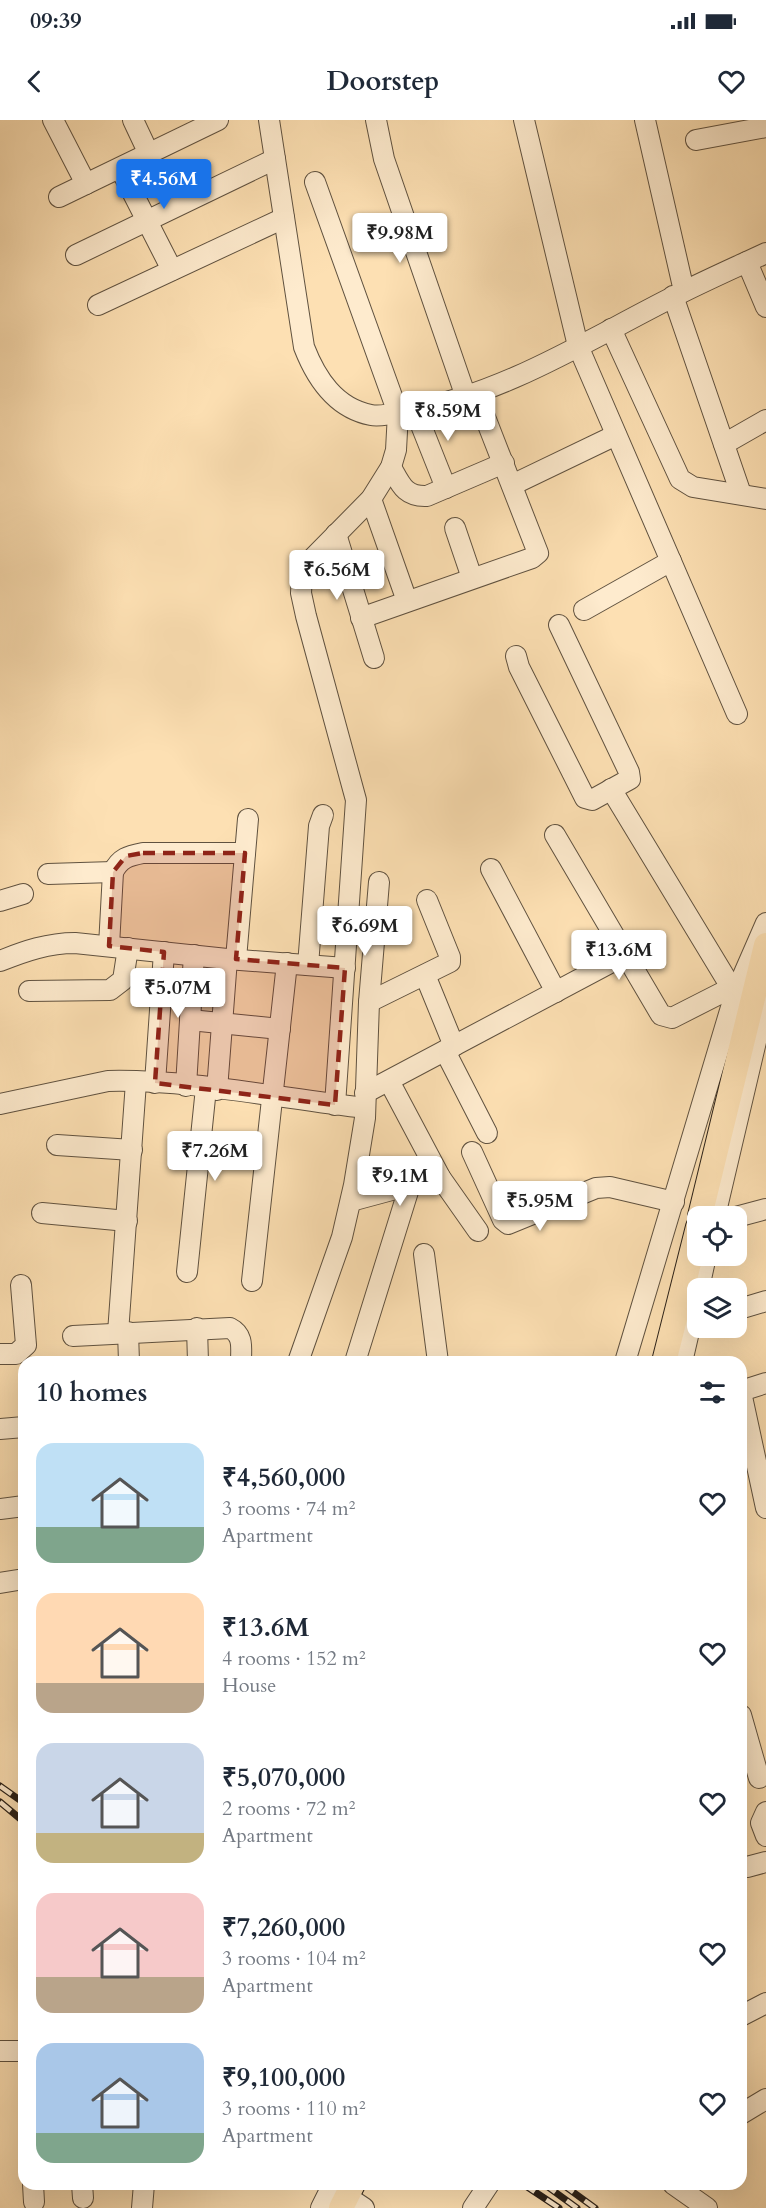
<!DOCTYPE html>
<meta charset="utf-8">
<style>
body{margin:0;font-family:Cardo,serif;background:#f2f2f3;color:#1f2937;height:100vh;display:flex;flex-direction:column;font-size:22px;white-space:nowrap}
*{box-sizing:border-box;margin:0}
p{font-size:20px;color:#747a83}
.icon{flex:none;width:33px;height:33px;fill:none;stroke:currentColor;stroke-width:2;stroke-linecap:round;stroke-linejoin:round}
.map{position:relative;flex:1;overflow:hidden}
.panel{position:absolute;left:18px;top:1236px;width:729px;height:834px;display:flex;flex-direction:column;background:#fff;border-radius:18px;box-shadow:0 6px 24px #0002}
.panel>*{flex:none}
.fabs{position:absolute;left:687px;top:1086px;display:grid;gap:12px}
.fabs a{display:grid;place-items:center;width:60px;height:60px;border-radius:12px;background:#fff;box-shadow:0 6px 24px #0002;font-size:30px}
.price{position:absolute;translate:-50% -51px;padding:0 14px;border-radius:6px;background:#fff;color:#222;font-size:20px;line-height:39px;filter:drop-shadow(0 2px 3px #0008)}
.price::after{content:'';position:absolute;left:50%;top:36px;width:18px;height:14px;margin-left:-9px;background:inherit;clip-path:polygon(0 0,100% 0,50% 100%)}
.price.active{background:#1a73e8;color:#fff}
ul{padding:0;list-style:none}
li{display:flex;align-items:center;gap:18px;height:150px;padding:0 18px}
li span{display:grid;place-items:center;flex:none;width:168px;height:120px;border-radius:18px;color:#555}
li>.icon{margin-inline-start:auto}
span .icon{width:72px;height:72px;fill:#fffc;stroke-width:1}
li b{font-size:26px}
h2{display:flex;justify-content:space-between;align-items:center;height:72px;padding:0 18px;font-size:26px}
.status{display:flex;justify-content:space-between;align-items:center;height:42px;padding:0 30px;background:#fff;direction:ltr}
.status svg{height:16px;fill:currentColor}
header{display:flex;justify-content:space-between;align-items:center;height:78px;padding:0 18px;background:#fff;font-size:27px;font-weight:700}
.map>svg:first-child{display:block}
.lines{fill:none;stroke-linecap:round;stroke-linejoin:round}
.minor-casing{stroke:#605240;stroke-width:22}
.major-casing{stroke:#2c2219;stroke-width:26}
.minor{stroke:#feebce;stroke-width:20}
.major{stroke:#fde0b3;stroke-width:24}
.rail-casing{stroke:#2c2219;stroke-width:7}
.rail{stroke:#feebce;stroke-width:4.5;stroke-dasharray:14;stroke-linecap:butt}
.marked{fill:#8f2418;fill-opacity:0.2;stroke:#8f2418;stroke-width:4.5;stroke-dasharray:12 8;stroke-linejoin:round}
</style>
<div class="status"><b>09:39</b><svg viewBox="0 0 49 12"><path d="M0 12V9h3v3zM5 12V6h3v6zM10 12V3h3v9zM15 12V0h3v12zM26 1h20v11H26zM47 4h2v5h-2z"/></svg></div>
<header><svg class="icon" aria-label="back" viewBox="0 0 24 24"><path d="M15 5l-7 7 7 7"/></svg>Doorstep<svg class="icon" aria-label="heart" viewBox="0 0 24 24"><path d="M12 20l-8-8c-3-5 5-10 8-4 3-6 11-1 8 4z"/></svg></header>
<div class="map">
<svg width="766" height="2088" viewBox="0 0 766 2088">
<rect width="100%" height="100%" fill="#fde0b3"/>
<filter id="stains"><feTurbulence type="fractalNoise" baseFrequency=".00333" numOctaves="4"/><feColorMatrix values="0 0 0 0 .2 0 0 0 0 .09 0 0 0 0 .02 0 0 0 .5 -.17"/></filter>
<radialGradient id="worn" r=".72"><stop offset=".6" stop-color="#630" stop-opacity="0"/><stop offset="1" stop-color="#630" stop-opacity=".3"/></radialGradient>
<g class="lines">
<defs>
<g id="minor">
<path d="M 53,0 L 86,64"/>
<path d="M 133,0 L 149,34"/>
<path d="M 269,0 L 304,227 C 316,258 335,288 371,295 C 381,297 397,293 407,291 C 502,275 586,221 671,178 C 702,162 734,148 766,133"/>
<path d="M 376,0 L 384,39 L 466,277"/>
<path d="M 524,0 L 578,226 L 737,594"/>
<path d="M 645,0 L 684,171"/>
<path d="M 696,20 L 766,7"/>
<path d="M 120,48 L 172,150"/>
<path d="M 315,62 L 398,293 L 396,330 L 391,347 L 371,379 L 309,442 L 302,456 L 301,473 L 306,496 L 356,680 L 335,985"/>
<path d="M 59,77 L 218,0"/>
<path d="M 76,135 L 275,39"/>
<path d="M 747,142 L 766,187"/>
<path d="M 673,176 L 741,374"/>
<path d="M 98,185 L 284,98"/>
<path d="M 611,209 L 680,359 L 693,367 L 766,379"/>
<path d="M 415,290 L 446,368"/>
<path d="M 724,324 L 766,300"/>
<path d="M 391,347 C 401,365 405,377 427,376 L 504,343"/>
<path d="M 512,365 L 616,315"/>
<path d="M 371,379 L 407,481"/>
<path d="M 455,408 L 472,458"/>
<path d="M 336,414 L 374,538"/>
<path d="M 584,490 L 671,441"/>
<path d="M 361,498 L 532,438 L 538,433 L 476,274"/>
<path d="M 516,536 L 519,547 L 585,678 L 592,680 L 630,659 L 629,652 L 559,505"/>
<path d="M 611,669 L 737,877"/>
<path d="M 555,715 L 661,895 L 672,898 L 731,868"/>
<path d="M 491,749 L 556,872"/>
<path d="M 48,754 L 113,752"/>
<path d="M 0,781 L 23,774"/>
<path d="M 109,826 L 113,752 C 120,738 128,736 143,733 L 245,733"/>
<path d="M 236,839 L 248,699"/>
<path d="M 0,841 C 25,831 48,823 75,823 L 227,839 L 345,848"/>
<path d="M 308,845 L 319,706 L 323,695"/>
<path d="M 425,855 L 454,926"/>
<path d="M 29,871 L 110,870 L 123,860 L 128,828"/>
<path d="M 369,882 L 450,842 L 450,837 L 427,780"/>
<path d="M 190,900 L 280,909"/>
<path d="M 445,931 L 487,1013"/>
<path d="M 389,961 L 440,1057 L 478,1111"/>
<path d="M 155,963 L 164,832"/>
<path d="M 186,966 L 194,835"/>
<path d="M 217,970 L 227,839"/>
<path d="M 365,973 L 625,835"/>
<path d="M 0,984 L 108,961 C 189,959 284,979 365,988"/>
<path d="M 57,1025 L 132,1030"/>
<path d="M 472,1032 L 503,1100 L 508,1104 L 596,1068 L 610,1067 L 674,1082"/>
<path d="M 351,1081 L 440,1057"/>
<path d="M 42,1093 L 127,1101"/>
<path d="M 715,1096 L 766,879"/>
<path d="M 736,1097 L 766,1089"/>
<path d="M 424,1134 L 438,1242"/>
<path d="M 187,1152 L 206,968"/>
<path d="M 252,1161 L 287,843"/>
<path d="M 699,1168 L 706,1136"/>
<path d="M 736,1190 L 766,1181"/>
<path d="M 197,1208 L 198,1242"/>
<path d="M 128,1212 L 129,1242"/>
<path d="M 118,1213 L 136,962"/>
<path d="M 73,1216 L 230,1208 C 244,1215 241,1228 241,1242"/>
<path d="M 0,1234 L 16,1234 L 26,1225 L 21,1165"/>
<path d="M 298,1242 L 342,1117 L 354,1065 L 365,998 L 369,882 L 379,762"/>
<path d="M 355,1242 L 410,1065"/>
<path d="M 625,1242 L 735,874 L 766,803"/>
<path d="M 682,1242 L 698,1173"/>
<path d="M 741,1271 L 766,1263"/>
<path d="M 741,1272 L 766,1388"/>
<path d="M 0,1309 L 24,1307"/>
<path d="M 0,1389 L 24,1386"/>
<path d="M 0,1463 L 24,1459"/>
<path d="M 741,1595 L 759,1658"/>
<path d="M 766,1692 L 761,1703 L 766,1716"/>
<path d="M 747,1747 L 766,1742"/>
<path d="M 741,1896 L 766,1883"/>
<path d="M 0,1931 L 24,1931"/>
<path d="M 741,1994 L 766,1979"/>
<path d="M 33,2064 L 34,2082"/>
<path d="M 82,2064 L 83,2078"/>
<path d="M 673,2064 L 707,2088"/>
<path d="M 355,2082 L 364,2088"/>
<path d="M 142,2088 L 144,2064"/>
<path d="M 321,2088 L 332,2066"/>
<path d="M 473,2088 L 489,2064"/>
</g>
<g id="major">
<path d="M 700,1096 L 766,825"/>
<path d="M 664,1242 L 698,1107"/>
<path d="M 341,2088 L 353,2064"/>
</g>
</defs>
<use href="#minor" class="minor-casing"/>
<use href="#major" class="major-casing"/>
<use href="#minor" class="minor"/>
<use href="#major" class="major"/>
<defs>
<g id="rail">
<path d="M 0,1666 L 24,1683"/>
<path d="M 0,1682 L 24,1702"/>
<path d="M 523,2064 L 559,2088"/>
<path d="M 544,2064 L 577,2088"/>
<path d="M 562,2064 L 595,2088"/>
</g>
</defs>
<use href="#rail" class="rail-casing"/>
<use href="#rail" class="rail"/>
</g>
<path class="marked" d="M 143,733 L 245,733 L 236,839 L 345,848 L 335,985 L 155,963 L 164,832 L 109,826 L 113,752 L 126,736 Z"/>
<rect width="100%" height="100%" filter="url(#stains)"/>
<rect width="100%" height="100%" fill="url(#worn)"/>
</svg>
<div class="fabs">
<a><svg class="icon" aria-label="locate" viewBox="0 0 24 24"><circle cx="12" cy="12" r="6"/><path d="M12 2v4M12 18v4M2 12h4M18 12h4"/></svg></a>
<a><svg class="icon" aria-label="layers" viewBox="0 0 24 24"><path d="M12 4l9 5-9 5-9-5zM3 14l9 5 9-5"/></svg></a>
</div>
<b class="price active" style="left:164px;top:90px">₹4.56M</b>
<b class="price" style="left:400px;top:144px">₹9.98M</b>
<b class="price" style="left:448px;top:322px">₹8.59M</b>
<b class="price" style="left:337px;top:481px">₹6.56M</b>
<b class="price" style="left:365px;top:837px">₹6.69M</b>
<b class="price" style="left:619px;top:861px">₹13.6M</b>
<b class="price" style="left:178px;top:899px">₹5.07M</b>
<b class="price" style="left:215px;top:1062px">₹7.26M</b>
<b class="price" style="left:400px;top:1087px">₹9.1M</b>
<b class="price" style="left:540px;top:1112px">₹5.95M</b>
<section class="panel">
<h2>10 homes<svg class="icon" aria-label="filters" viewBox="0 0 24 24"><path d="M4 7h16M4 17h16"/><circle cx="9" cy="7" r="2"/><circle cx="15" cy="17" r="2"/></svg></h2>
<ul>
<li><span style="background:linear-gradient(#bfe0f5 70%,#7fa58c 0)"><svg class="icon" aria-label="home" viewBox="0 0 24 24"><path d="M3 11l9-7 9 7M6 9v11h12V9"/></svg></span><div><b>₹4,560,000</b><p>3 rooms · 74 m²</p><p>Apartment</p></div><svg class="icon" aria-label="heart" viewBox="0 0 24 24"><path d="M12 20l-8-8c-3-5 5-10 8-4 3-6 11-1 8 4z"/></svg></li>
<li><span style="background:linear-gradient(#ffd9b3 75%,#b9a48a 0)"><svg class="icon" aria-label="home" viewBox="0 0 24 24"><path d="M3 11l9-7 9 7M6 9v11h12V9"/></svg></span><div><b>₹13.6M</b><p>4 rooms · 152 m²</p><p>House</p></div><svg class="icon" aria-label="heart" viewBox="0 0 24 24"><path d="M12 20l-8-8c-3-5 5-10 8-4 3-6 11-1 8 4z"/></svg></li>
<li><span style="background:linear-gradient(#c9d6e8 75%,#c2b280 0)"><svg class="icon" aria-label="home" viewBox="0 0 24 24"><path d="M3 11l9-7 9 7M6 9v11h12V9"/></svg></span><div><b>₹5,070,000</b><p>2 rooms · 72 m²</p><p>Apartment</p></div><svg class="icon" aria-label="heart" viewBox="0 0 24 24"><path d="M12 20l-8-8c-3-5 5-10 8-4 3-6 11-1 8 4z"/></svg></li>
<li><span style="background:linear-gradient(#f6c9c9 70%,#b9a48a 0)"><svg class="icon" aria-label="home" viewBox="0 0 24 24"><path d="M3 11l9-7 9 7M6 9v11h12V9"/></svg></span><div><b>₹7,260,000</b><p>3 rooms · 104 m²</p><p>Apartment</p></div><svg class="icon" aria-label="heart" viewBox="0 0 24 24"><path d="M12 20l-8-8c-3-5 5-10 8-4 3-6 11-1 8 4z"/></svg></li>
<li><span style="background:linear-gradient(#a9c7e8 75%,#7fa58c 0)"><svg class="icon" aria-label="home" viewBox="0 0 24 24"><path d="M3 11l9-7 9 7M6 9v11h12V9"/></svg></span><div><b>₹9,100,000</b><p>3 rooms · 110 m²</p><p>Apartment</p></div><svg class="icon" aria-label="heart" viewBox="0 0 24 24"><path d="M12 20l-8-8c-3-5 5-10 8-4 3-6 11-1 8 4z"/></svg></li>
</ul>
</section>
</div>
